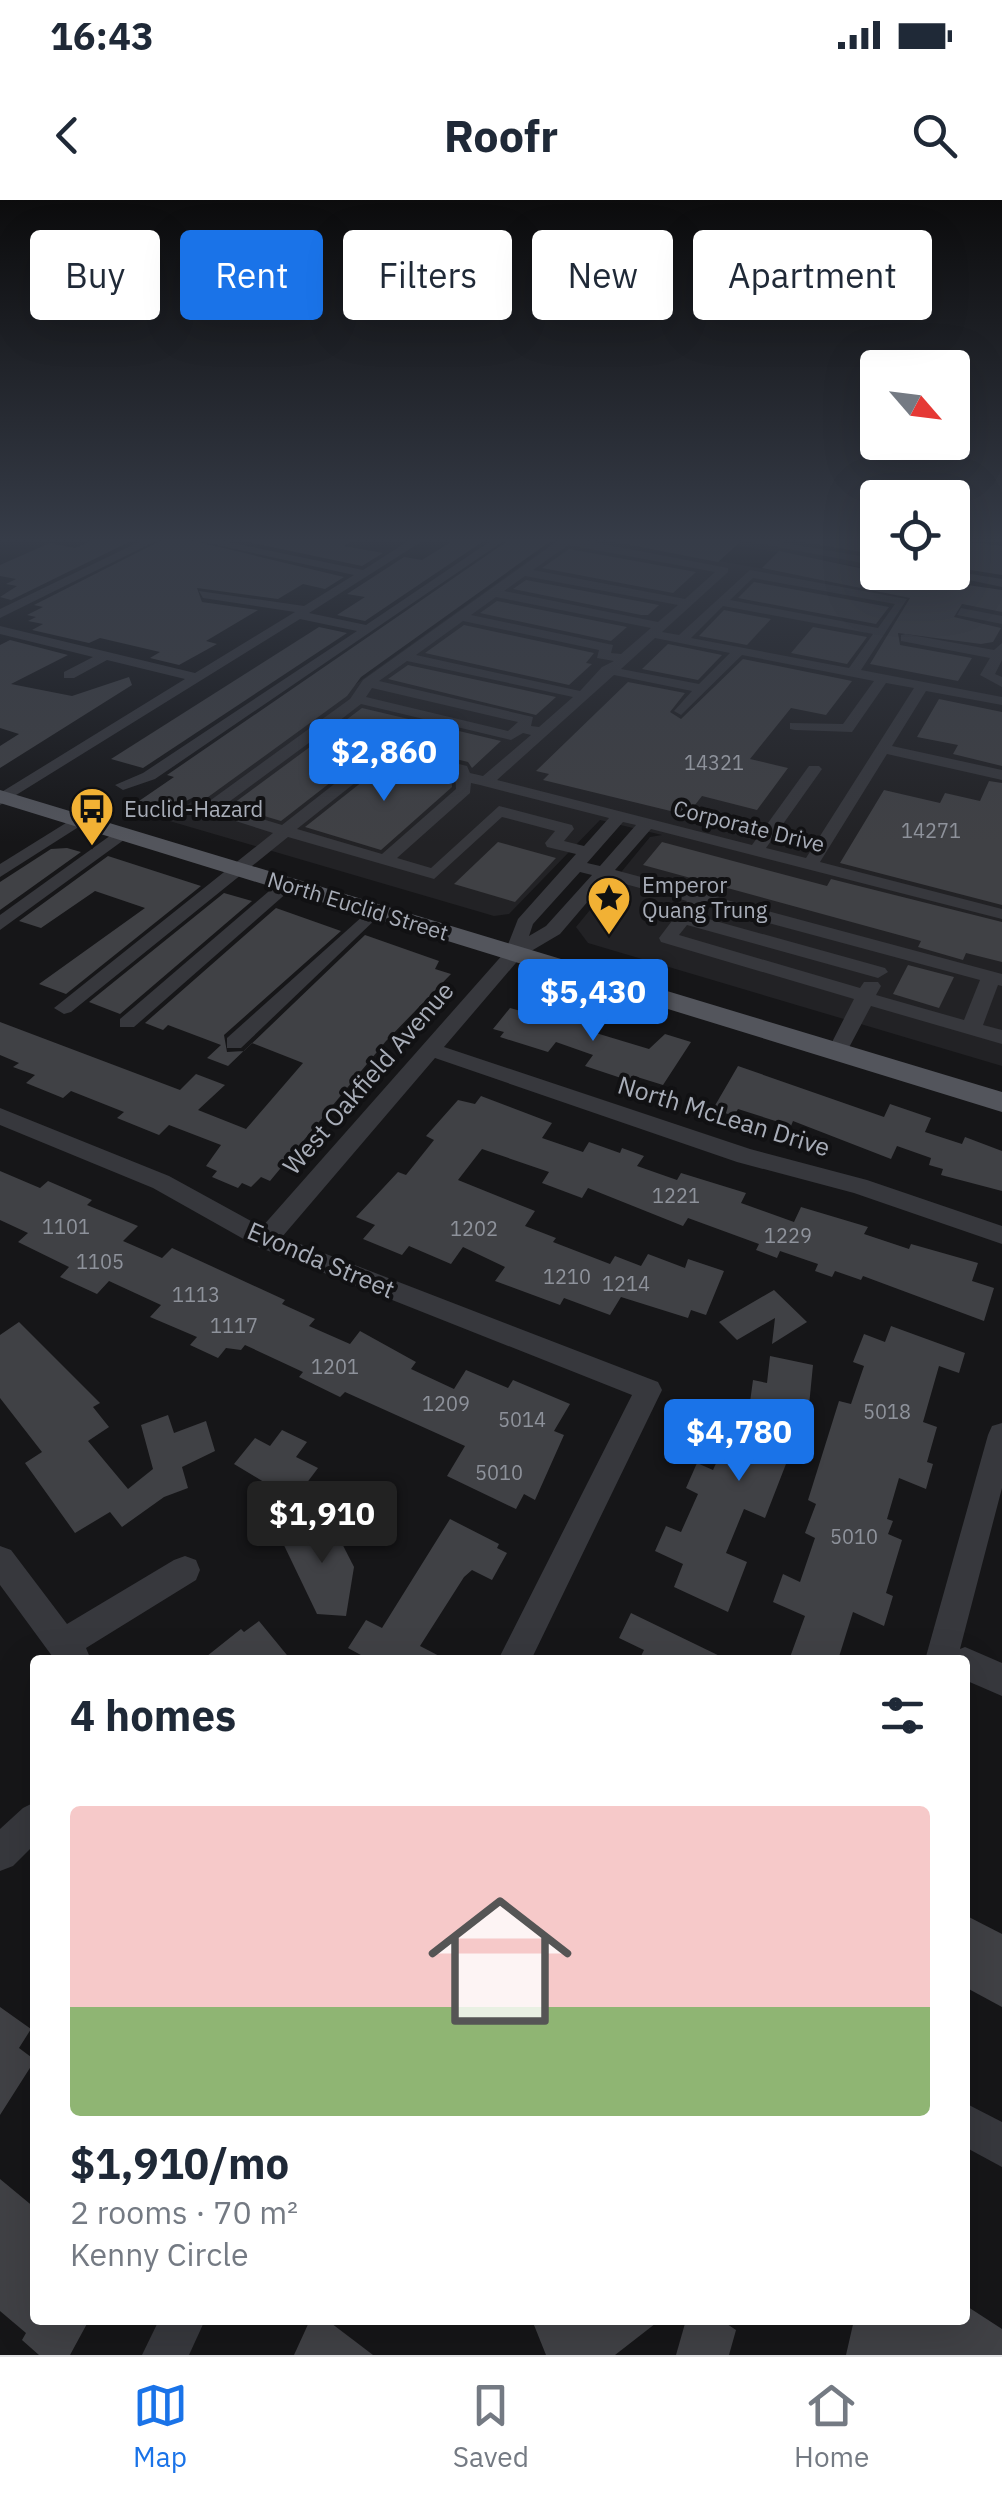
<!DOCTYPE html>
<meta charset="utf-8">
<style>
body{margin:0;font-family:"IBM Plex Sans",sans-serif;background:#f6f6f7;color:#1f2937;height:100vh;display:flex;flex-direction:column;font-size:38px;white-space:nowrap}
*{box-sizing:border-box;margin:0}
p{font-size:32px;color:#747a83}
.icon{flex:none;width:55px;height:55px;fill:none;stroke:currentColor;stroke-width:2;stroke-linecap:round;stroke-linejoin:round}
.map{position:relative;flex:1;overflow:hidden}
.panel{position:absolute;left:30px;top:1455px;width:940px;height:670px;display:flex;flex-direction:column;background:#fff;border-radius:10px;box-shadow:0 10px 40px #0002}
.panel>*{flex:none}
.top-card{position:absolute;left:30px;top:30px;width:942px;height:90px;display:flex;gap:20px}
.needle{width:65px;rotate:118deg}
.fabs{position:absolute;left:860px;top:150px;display:grid;gap:20px}
.fabs a{display:grid;place-items:center;width:110px;height:110px;border-radius:10px;background:#fff;box-shadow:0 10px 40px #0002;font-size:50px}
.price{position:absolute;translate:-50% -85px;padding:0 22px;border-radius:10px;background:#1a73e8;color:#fff;font-size:32px;line-height:65px;filter:drop-shadow(0 2px 5px #0008)}
.price::after{content:'';position:absolute;left:50%;top:60px;width:30px;height:22px;margin-left:-15px;background:inherit;clip-path:polygon(0 0,100% 0,50% 100%)}
.price.current{background:#222;color:#fff}
ul{padding:0;list-style:none}
li{display:grid;align-content:center;gap:20px;height:530px;padding:0 40px}
li+li{border-top:2px solid #e0e1e3}
li span{display:grid;place-items:center;height:310px;border-radius:10px;color:#555}
li>.icon{margin-inline-start:auto}
span .icon{width:180px;height:180px;fill:#fffc;stroke-width:1}
li b{font-size:42px}
h2{display:flex;justify-content:space-between;align-items:center;height:120px;padding:0 40px;font-size:42px}
.tag{padding:0 35px;border-radius:10px;background:#fff;box-shadow:0 10px 40px #0002;font-size:35px;line-height:90px}
.tag.current{background:#1a73e8;color:#fff}
.status{display:flex;justify-content:space-between;align-items:center;height:70px;padding:0 50px;background:#fff;direction:ltr}
.status svg{height:28px;fill:currentColor}
header{display:flex;justify-content:space-between;align-items:center;height:130px;padding:0 40px;background:#fff;font-size:45px;font-weight:700}
.menu{display:flex;justify-content:space-around;align-items:center;height:140px;border-top:2px solid #e0e1e3;background:#fff;font-size:28px;color:#747a83}
.menu a{display:grid;justify-items:center;gap:5px}
.menu .current{color:#1a73e8}
.map>svg:first-child{display:block}
.built{fill:#222225}
.building{fill:#404145}
.lines{fill:none;stroke-linecap:round;stroke-linejoin:round}
.minor{fill:#37383d;fill-rule:evenodd}
.major{fill:#53555c;fill-rule:evenodd}
.labels{text-anchor:middle;stroke-width:8;stroke-linejoin:round;paint-order:stroke}
.number-label{font-size:20px;fill:#8e929b}
.far-poi-label{font-size:22px;fill:#a8adb8;stroke:#111113;text-anchor:start}
.far-street-label{font-size:22px;fill:#a8adb8;stroke:#111113}
.street-label{font-size:25px;fill:#a8adb8;stroke:#111113}
</style>
<div class="status"><b>16:43</b><svg viewBox="0 0 49 12"><path d="M0 12V9h3v3zM5 12V6h3v6zM10 12V3h3v9zM15 12V0h3v12zM26 1h20v11H26zM47 4h2v5h-2z"/></svg></div>
<header><svg class="icon" aria-label="back" viewBox="0 0 24 24"><path d="M15 5l-7 7 7 7"/></svg>Roofr<svg class="icon" aria-label="search" viewBox="0 0 24 24"><circle cx="10" cy="10" r="6"/><path d="M15 15l6 6"/></svg></header>
<div class="map">
<svg width="1002" height="2155" viewBox="0 0 1002 2155">
<rect width="100%" height="100%" fill="#161618"/>
<g class="built">
<path d="M 557,340 L 600,340 L 1002,411 L 1002,866 L 588,743 L 576,727 L 650,637 L 662,635 L 600,620 L 509,714 L 494,716 L 166,620 Z"/>
<path d="M 708,340 L 877,340 L 877,370 Z"/>
</g>
<g class="building">
<path d="M 93,340 L 133,340 L 11,400 L 0,397 L 17,386 L 6,384 L 16,379 L 0,376 L 0,365 L 50,343 L 75,348 Z"/>
<path d="M 162,340 L 190,340 L 344,377 L 325,389 L 303,384 L 278,399 L 197,388 L 202,402 L 258,410 L 206,441 L 217,444 L 179,465 L 150,458 L 160,452 L 100,438 L 89,443 L 32,430 L 43,424 L 28,421 L 36,417 L 27,415 L 43,407 L 34,405 Z"/>
<path d="M 239,340 L 353,340 L 344,346 L 383,353 L 362,366 Z"/>
<path d="M 454,340 L 485,340 L 365,421 L 337,415 L 365,397 L 347,394 L 404,357 L 422,360 Z"/>
<path d="M 509,340 L 552,340 L 361,477 L 347,496 L 204,600 L 194,597 L 170,609 L 139,601 L 174,577 L 167,575 Z"/>
<path d="M 604,340 L 738,340 L 739,343 L 718,362 Z"/>
<path d="M 793,340 L 878,340 L 878,355 Z"/>
<path d="M 952,340 L 1002,346 L 1002,375 L 952,367 Z"/>
<path d="M 569,349 L 696,372 L 673,393 L 542,368 Z"/>
<path d="M 779,351 L 878,372 L 1002,390 L 1002,412 L 962,404 L 954,417 L 1001,428 L 993,442 L 981,444 L 898,433 L 900,445 L 972,458 L 958,481 L 870,464 L 910,398 L 762,368 Z"/>
<path d="M 526,380 L 659,405 L 648,415 L 641,415 L 513,389 Z"/>
<path d="M 754,382 L 889,407 L 876,424 L 738,398 Z"/>
<path d="M 497,401 L 627,427 L 611,441 L 480,413 Z"/>
<path d="M 724,410 L 771,419 L 747,445 L 699,436 Z"/>
<path d="M 464,425 L 594,453 L 586,463 L 592,464 L 569,485 L 425,453 Z"/>
<path d="M 319,427 L 347,433 L 143,568 L 111,559 Z"/>
<path d="M 813,427 L 867,437 L 847,464 L 791,453 Z"/>
<path d="M 10,440 L 68,455 L 11,484 L 72,496 L 129,477 L 132,485 L 0,568 L 0,546 L 19,534 L 0,528 L 0,445 Z"/>
<path d="M 668,444 L 722,455 L 698,480 L 642,469 Z"/>
<path d="M 743,459 L 852,481 L 826,515 L 791,508 L 750,559 L 788,568 L 757,610 L 702,596 L 687,615 L 543,580 L 549,574 L 536,571 L 628,482 L 685,493 L 670,512 L 681,519 Z"/>
<path d="M 408,465 L 556,497 L 536,515 L 388,479 Z"/>
<path d="M 939,499 L 1002,512 L 1002,566 L 953,554 L 958,545 L 917,537 Z"/>
<path d="M 362,508 L 501,541 L 472,568 L 468,562 L 334,529 Z"/>
<path d="M 318,541 L 367,554 L 281,621 L 230,606 Z"/>
<path d="M 391,559 L 451,575 L 452,587 L 381,650 L 305,627 Z"/>
<path d="M 989,581 L 1002,583 L 1002,705 L 840,663 L 884,590 L 940,603 L 945,593 L 980,601 Z"/>
<path d="M 498,642 L 556,658 L 515,702 L 454,684 Z"/>
<path d="M 662,642 L 827,686 L 831,679 L 1002,722 L 1002,762 L 966,753 L 963,760 L 918,747 L 921,741 L 643,665 Z"/>
<path d="M 67,648 L 81,652 L 0,710 L 0,682 L 51,649 Z"/>
<path d="M 108,656 L 201,686 L 66,794 L 39,784 L 145,708 L 95,691 L 41,728 L 19,721 Z"/>
<path d="M 224,693 L 252,701 L 120,814 L 89,802 Z"/>
<path d="M 276,708 L 341,731 L 224,835 L 227,852 L 244,851 L 365,735 L 439,761 L 435,769 L 451,774 L 386,841 L 270,981 L 261,977 L 251,987 L 242,983 L 238,988 L 212,977 L 217,971 L 206,966 L 221,945 L 169,925 L 159,935 L 117,918 L 124,912 L 71,891 L 63,898 L 26,883 L 35,875 L 13,867 L 19,863 L 0,855 L 0,822 L 180,890 L 196,874 L 225,885 L 198,910 L 246,929 L 303,863 L 252,843 L 228,866 L 207,858 L 221,845 L 168,825 L 163,830 L 145,823 Z"/>
<path d="M 908,765 L 954,777 L 939,808 L 893,794 Z"/>
<path d="M 533,807 L 557,815 L 562,808 L 593,819 L 586,830 L 649,849 L 665,834 L 691,842 L 663,885 L 634,876 L 630,881 L 585,866 L 593,855 L 556,842 L 548,852 L 500,837 L 504,832 L 493,829 L 510,808 L 528,813 Z"/>
<path d="M 738,866 L 884,917 L 890,904 L 931,918 L 925,932 L 962,944 L 965,937 L 1002,951 L 1002,991 L 941,975 L 943,969 L 929,965 L 931,958 L 897,946 L 891,959 L 793,921 L 791,926 L 738,909 L 734,916 L 713,909 Z"/>
<path d="M 481,896 L 552,923 L 542,938 L 583,952 L 589,942 L 620,953 L 622,948 L 644,956 L 637,966 L 677,980 L 681,973 L 746,993 L 741,1003 L 794,1022 L 801,1007 L 868,1027 L 864,1034 L 909,1049 L 911,1044 L 978,1063 L 972,1081 L 994,1088 L 984,1121 L 863,1076 L 861,1080 L 835,1071 L 832,1077 L 815,1071 L 818,1064 L 780,1051 L 777,1058 L 756,1050 L 759,1044 L 688,1018 L 683,1026 L 588,988 L 582,998 L 542,983 L 549,972 L 482,949 L 458,980 L 535,1011 L 525,1026 L 556,1038 L 553,1042 L 610,1064 L 615,1056 L 641,1066 L 648,1054 L 685,1068 L 688,1059 L 724,1071 L 706,1115 L 691,1110 L 688,1118 L 621,1097 L 610,1115 L 564,1098 L 560,1105 L 495,1081 L 505,1067 L 463,1047 L 451,1064 L 409,1046 L 402,1055 L 363,1039 L 375,1025 L 356,1017 L 398,972 L 406,975 L 434,940 L 426,936 L 458,900 L 475,904 Z"/>
<path d="M 0,971 L 40,988 L 48,981 L 92,1000 L 87,1005 L 138,1026 L 123,1041 L 162,1058 L 172,1048 L 285,1100 L 282,1104 L 315,1119 L 309,1126 L 350,1144 L 360,1131 L 416,1162 L 411,1169 L 454,1189 L 466,1170 L 508,1188 L 513,1180 L 570,1204 L 554,1231 L 564,1235 L 535,1300 L 524,1294 L 516,1309 L 447,1276 L 465,1246 L 345,1192 L 340,1197 L 299,1177 L 303,1172 L 245,1145 L 241,1150 L 226,1148 L 218,1158 L 190,1145 L 197,1137 L 150,1117 L 161,1105 L 109,1081 L 97,1094 L 60,1077 L 69,1067 L 18,1042 L 28,1033 L 0,1020 Z"/>
<path d="M 774,1090 L 807,1122 L 772,1144 L 775,1118 L 737,1140 L 719,1122 Z"/>
<path d="M 19,1122 L 100,1203 L 93,1207 L 109,1227 L 88,1241 L 128,1289 L 153,1269 L 141,1225 L 168,1215 L 174,1233 L 206,1221 L 215,1251 L 182,1267 L 188,1288 L 164,1297 L 122,1327 L 110,1312 L 75,1333 L 25,1263 L 42,1252 L 0,1198 L 0,1135 Z"/>
<path d="M 891,1126 L 965,1153 L 959,1173 L 939,1166 L 923,1222 L 937,1227 L 927,1262 L 933,1264 L 926,1289 L 899,1278 L 887,1319 L 893,1321 L 888,1334 L 902,1340 L 886,1393 L 893,1396 L 884,1426 L 853,1412 L 838,1460 L 789,1460 L 805,1416 L 773,1402 L 783,1374 L 800,1382 L 815,1338 L 805,1333 L 816,1304 L 808,1300 L 839,1201 L 851,1204 L 864,1166 L 853,1162 L 864,1134 L 885,1142 Z"/>
<path d="M 770,1156 L 813,1165 L 806,1236 L 798,1233 L 765,1318 L 744,1309 L 726,1353 L 747,1362 L 728,1412 L 674,1387 L 683,1364 L 655,1351 L 666,1326 L 681,1332 L 698,1294 L 686,1288 L 697,1263 L 713,1270 L 727,1239 L 737,1243 L 748,1217 L 753,1180 L 767,1183 Z"/>
<path d="M 282,1230 L 307,1242 L 296,1257 L 318,1268 L 297,1296 L 303,1300 L 287,1321 L 263,1308 L 277,1290 L 234,1264 L 255,1238 L 270,1246 Z"/>
<path d="M 328,1316 L 354,1367 L 346,1416 L 317,1414 L 281,1339 Z"/>
<path d="M 450,1319 L 499,1344 L 497,1348 L 507,1353 L 492,1380 L 472,1370 L 464,1377 L 420,1446 L 447,1460 L 370,1460 L 348,1448 L 366,1420 L 382,1428 Z"/>
<path d="M 631,1413 L 728,1460 L 639,1460 L 644,1450 L 619,1438 Z"/>
<path d="M 259,1421 L 291,1460 L 202,1460 L 241,1429 L 244,1432 Z"/>
<path d="M 965,1715 L 1002,1734 L 1002,1807 L 965,1787 Z"/>
<path d="M 0,1807 L 31,1829 L 19,1848 L 35,1860 L 0,1915 Z"/>
<path d="M 0,1979 L 35,2008 L 35,2120 L 89,2120 L 70,2155 L 39,2155 L 22,2140 L 26,2133 L 0,2111 Z"/>
<path d="M 965,2105 L 1002,2129 L 1002,2155 L 846,2155 L 854,2120 L 965,2120 Z"/>
<path d="M 310,2120 L 327,2120 L 373,2155 L 294,2155 Z"/>
<path d="M 532,2120 L 660,2120 L 615,2155 L 546,2155 Z"/>
<path d="M 686,2120 L 721,2120 L 736,2130 L 729,2155 L 676,2155 Z"/>
</g>
<g class="lines">
<g class="minor">
<path d="M 143,340 L 158,340 L 0,418 L 0,409 Z"/>
<path d="M 194,340 L 218,340 L 363,370 L 410,340 L 424,340 L 309,413 L 366,425 L 492,340 L 505,340 L 155,579 L 123,590 L 115,585 L 143,573 L 357,431 L 300,419 L 0,605 L 0,593 L 185,479 L 107,460 L 74,478 L 64,478 L 64,472 L 93,457 L 0,434 L 0,426 L 195,473 L 295,412 L 203,398 L 199,391 L 304,406 L 354,375 Z"/>
<path d="M 559,340 L 582,340 L 728,368 L 728,372 L 662,432 L 679,435 L 750,370 L 907,399 L 861,470 L 1002,497 L 1002,505 L 926,491 L 892,546 L 1002,570 L 1002,580 L 887,554 L 820,662 L 1002,709 L 1002,719 L 651,629 L 615,670 L 1002,774 L 1002,786 L 998,785 L 983,825 L 1002,830 L 1002,844 L 871,806 L 844,857 L 830,857 L 827,852 L 854,799 L 661,742 L 659,738 L 687,701 L 607,679 L 560,734 L 521,757 L 444,847 L 750,949 L 867,980 L 1002,1026 L 1002,1044 L 854,993 L 737,962 L 435,858 L 282,1037 L 658,1182 L 662,1190 L 531,1460 L 498,1460 L 632,1195 L 256,1046 L 153,988 L 0,925 L 0,908 L 169,976 L 262,1027 L 505,752 L 518,719 L 576,654 L 547,647 L 545,643 L 555,631 L 502,617 L 434,679 L 288,637 L 71,812 L 64,814 L 54,808 L 273,633 L 204,611 L 204,605 L 350,499 L 363,480 ZM 568,345 L 715,372 L 685,399 L 533,370 ZM 525,376 L 678,405 L 658,422 L 504,391 ZM 753,378 L 895,404 L 878,428 L 730,400 ZM 496,397 L 651,428 L 621,454 L 611,453 L 613,445 L 471,415 ZM 723,406 L 873,434 L 849,468 L 691,438 ZM 463,421 L 599,450 L 597,458 L 614,461 L 602,467 L 580,491 L 416,455 ZM 655,438 L 730,453 L 699,484 L 621,469 ZM 742,455 L 874,481 L 843,524 L 790,523 L 790,529 L 795,530 L 852,532 L 886,483 L 914,488 L 806,658 L 766,648 L 822,569 L 819,566 L 809,566 L 752,645 L 497,580 L 614,475 L 692,491 L 674,511 L 681,515 ZM 407,461 L 573,497 L 539,527 L 531,526 L 533,517 L 379,481 ZM 372,488 L 518,522 L 508,531 L 366,497 ZM 361,504 L 511,540 L 523,533 L 531,535 L 483,576 L 470,573 L 467,566 L 326,531 ZM 317,537 L 375,552 L 282,625 L 222,607 ZM 390,555 L 455,572 L 456,589 L 382,654 L 297,629 ZM 471,583 L 480,585 L 609,618 L 584,646 L 564,641 L 574,629 L 572,625 L 499,606 L 431,668 L 397,658 L 470,593 ZM 623,622 L 636,625 L 600,666 L 587,663 ZM 580,672 L 592,675 L 546,726 L 529,736 L 533,724 ZM 702,705 L 980,780 L 964,820 L 876,795 L 881,786 L 878,782 L 864,782 L 860,788 L 679,735 L 687,725 L 878,778 L 888,772 L 885,768 L 694,715 Z"/>
<path d="M 741,340 L 768,340 L 878,359 L 878,366 Z"/>
<path d="M 952,371 L 1002,379 L 1002,387 L 931,372 Z"/>
<path d="M 961,408 L 1002,416 L 1002,424 L 957,415 Z"/>
<path d="M 906,434 L 994,450 L 1002,443 L 1002,460 L 995,474 L 1002,477 L 1002,487 L 980,475 L 990,458 L 901,441 L 901,435 Z"/>
<path d="M 74,618 L 88,621 L 0,677 L 0,664 Z"/>
<path d="M 118,630 L 132,634 L 0,730 L 0,715 Z"/>
<path d="M 282,680 L 297,684 L 134,827 L 120,827 L 120,819 Z"/>
<path d="M 374,706 L 380,707 L 380,715 L 241,848 L 227,848 L 227,838 Z"/>
<path d="M 1002,1223 L 1002,1288 L 960,1449 L 965,1447 L 1002,1463 L 1002,1496 L 965,1480 L 965,1460 L 925,1460 L 988,1235 L 992,1226 Z"/>
<path d="M 0,1346 L 11,1350 L 67,1424 L 174,1360 L 185,1356 L 196,1360 L 200,1370 L 196,1380 L 86,1448 L 91,1460 L 55,1460 L 0,1385 Z"/>
<path d="M 35,1602 L 35,1644 L 13,1666 L 0,1671 L 0,1629 L 23,1608 Z"/>
<path d="M 965,1903 L 1002,1922 L 1002,1967 L 965,1947 Z"/>
<path d="M 159,2120 L 205,2120 L 189,2155 L 142,2155 Z"/>
</g>
<path class="major" d="M 0,590 L 1002,892 L 1002,912 L 0,603 Z"/>
</g>
<linearGradient id="sky" x2="0" y2="1"><stop stop-color="#0c0c0d"/><stop offset="0.53" stop-color="#363c48"/><stop offset="1" stop-color="#363c48" stop-opacity="0"/></linearGradient>
<rect width="1002" height="642" fill="url(#sky)"/>
<defs>
<symbol id="bus-pin" viewBox="-11 -11 22 30"><path d="M0 17L-7.5 6A9.5 9.5 0 1 1 7.5 6Z" fill="#f2b134" stroke="#111113"/><path d="M-5-6H5V4H4V6H2V4H-2V6H-4V4H-5ZM-3.5-4V0h7V-4ZM-3.5 1.2v1.5H-2V1.2ZM2 1.2v1.5H3.5V1.2Z" fill="#111"/></symbol>
<symbol id="sight-pin" viewBox="-11 -11 22 30"><path d="M0 17L-7.5 6A9.5 9.5 0 1 1 7.5 6Z" fill="#f2b134" stroke="#111113"/><path d="M0-6L1.8-2.2L6-1.7L2.9 1.2L3.7 5.4L0 3.3L-3.7 5.4L-2.9 1.2L-6-1.7L-1.8-2.2Z" fill="#111"/></symbol>
</defs>
<g fill-rule="evenodd">
<use href="#bus-pin" x="67" y="584" width="50" height="68"/>
<use href="#sight-pin" x="584" y="673" width="50" height="68"/>
</g>
<g class="labels">
<g class="number-label">
<text x="714" y="570">14321</text>
<text x="931" y="638">14271</text>
<text x="676" y="1003">1221</text>
<text x="66" y="1034">1101</text>
<text x="474" y="1036">1202</text>
<text x="788" y="1043">1229</text>
<text x="100" y="1069">1105</text>
<text x="567" y="1084">1210</text>
<text x="626" y="1091">1214</text>
<text x="196" y="1102">1113</text>
<text x="234" y="1133">1117</text>
<text x="335" y="1174">1201</text>
<text x="446" y="1211">1209</text>
<text x="887" y="1219">5018</text>
<text x="522" y="1227">5014</text>
<text x="499" y="1280">5010</text>
<text x="854" y="1344">5010</text>
</g>
<g class="far-poi-label">
<text x="124" y="617">Euclid-Hazard</text>
<text x="642" y="693">Emperor<tspan x="642" dy="25">Quang Trung</tspan></text>
</g>
<g class="far-street-label">
<text transform="translate(749 626) rotate(14)" y="8">Corporate Drive</text>
<text transform="translate(358 706) rotate(17)" y="8">North Euclid Street</text>
</g>
<g class="street-label">
<text transform="translate(368 878) rotate(-49)" y="9">West Oakfield Avenue</text>
<text transform="translate(724 916) rotate(17)" y="9">North McLean Drive</text>
<text transform="translate(321 1060) rotate(23)" y="9">Evonda Street</text>
</g>
</g>
</svg>
<div class="fabs">
<a><svg class="needle" viewBox="-14 -14 28 28"><path d="M0-13l5 13h-10z" fill="#e53935"/><path d="M0 13l5-13h-10z" fill="#747a83"/></svg></a>
<a><svg class="icon" aria-label="locate" viewBox="0 0 24 24"><circle cx="12" cy="12" r="6"/><path d="M12 2v4M12 18v4M2 12h4M18 12h4"/></svg></a>
</div>
<b class="price" style="left:384px;top:604px">$2,860</b>
<b class="price" style="left:593px;top:844px">$5,430</b>
<b class="price" style="left:739px;top:1284px">$4,780</b>
<b class="price current" style="left:322px;top:1366px">$1,910</b>
<div class="top-card">
<a class="tag">Buy</a>
<a class="tag current">Rent</a>
<a class="tag">Filters</a>
<a class="tag">New</a>
<a class="tag">Apartment</a>
</div>
<section class="panel">
<h2>4 homes<svg class="icon" aria-label="filters" viewBox="0 0 24 24"><path d="M4 7h16M4 17h16"/><circle cx="9" cy="7" r="2"/><circle cx="15" cy="17" r="2"/></svg></h2>
<ul>
<li><span style="background:linear-gradient(#f6c9c9 65%,#8fb573 0)"><svg class="icon" aria-label="home" viewBox="0 0 24 24"><path d="M3 11l9-7 9 7M6 9v11h12V9"/></svg></span><div><b>$1,910/mo</b><p>2 rooms · 70 m²</p><p>Kenny Circle</p></div></li>
</ul>
</section>
</div>
<nav class="menu">
<a class="current"><svg class="icon" aria-label="map" viewBox="0 0 24 24"><path d="M3 6l6-2 6 2 6-2v14l-6 2-6-2-6 2zM9 4v14M15 6v14"/></svg>Map</a>
<a><svg class="icon" aria-label="saved" viewBox="0 0 24 24"><path d="M7 4h10v16l-5-4-5 4z"/></svg>Saved</a>
<a><svg class="icon" aria-label="home" viewBox="0 0 24 24"><path d="M3 11l9-7 9 7M6 9v11h12V9"/></svg>Home</a>
</nav>
